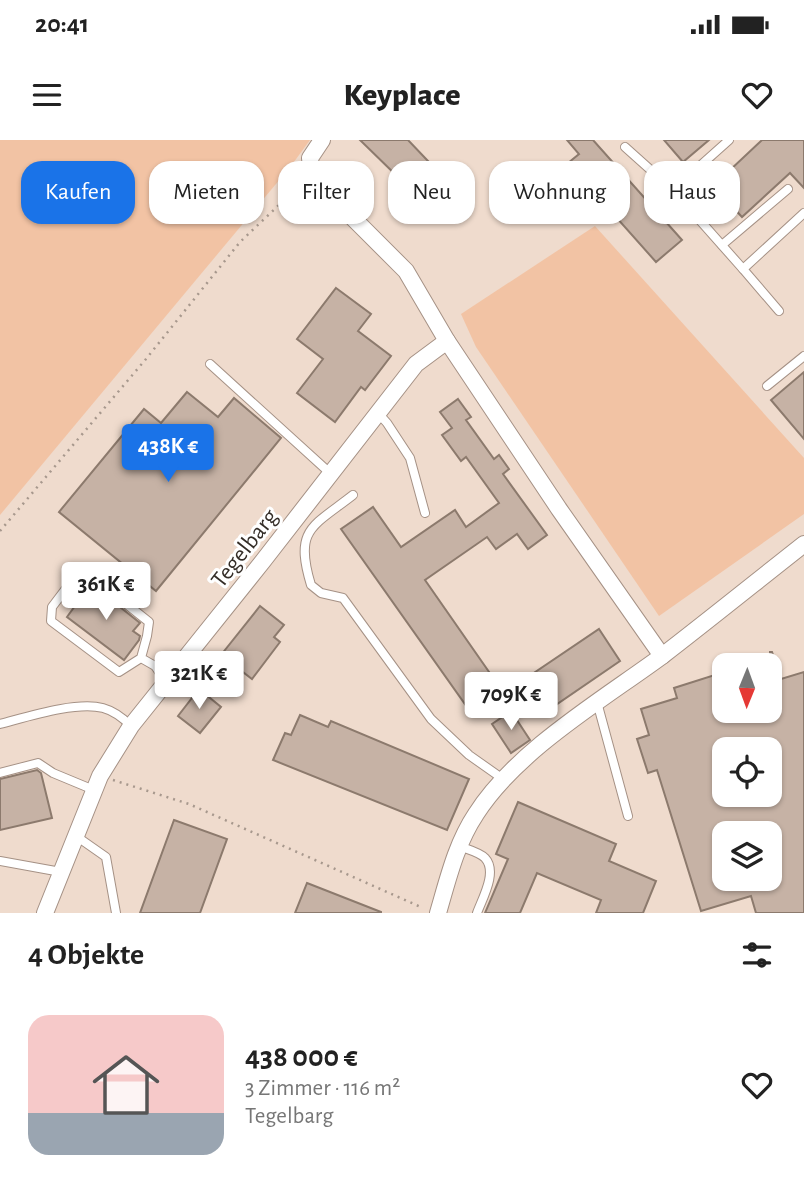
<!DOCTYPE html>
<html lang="de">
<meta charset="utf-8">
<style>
body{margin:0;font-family:"Alegreya Sans",sans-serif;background:#f2f2f2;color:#222;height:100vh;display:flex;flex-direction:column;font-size:26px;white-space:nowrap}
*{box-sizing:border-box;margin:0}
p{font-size:23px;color:#767676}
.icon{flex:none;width:38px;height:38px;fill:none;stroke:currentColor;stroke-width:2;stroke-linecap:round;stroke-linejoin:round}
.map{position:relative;height:773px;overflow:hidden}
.drawer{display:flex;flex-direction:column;background:#fff;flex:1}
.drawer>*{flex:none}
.banner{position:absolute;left:21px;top:21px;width:763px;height:63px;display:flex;gap:14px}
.needle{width:46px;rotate:181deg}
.controls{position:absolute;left:712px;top:513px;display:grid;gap:14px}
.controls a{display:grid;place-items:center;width:70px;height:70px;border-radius:14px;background:#fff;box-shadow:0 2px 5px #0004;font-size:35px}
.price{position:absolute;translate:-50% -60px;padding:0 16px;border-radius:7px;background:#fff;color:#222;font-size:23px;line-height:46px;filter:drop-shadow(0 2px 4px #0008)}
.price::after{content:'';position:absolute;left:50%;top:42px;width:21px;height:16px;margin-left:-10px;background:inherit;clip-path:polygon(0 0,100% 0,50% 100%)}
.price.active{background:#1a73e8;color:#fff}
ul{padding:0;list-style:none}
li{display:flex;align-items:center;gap:21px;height:175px;padding:0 28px}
li span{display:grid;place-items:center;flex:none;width:196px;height:140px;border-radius:21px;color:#555}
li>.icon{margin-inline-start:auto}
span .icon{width:84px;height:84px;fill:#fffc;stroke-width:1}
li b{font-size:30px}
h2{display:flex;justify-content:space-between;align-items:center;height:84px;padding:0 28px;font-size:30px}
.chip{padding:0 24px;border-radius:21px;background:#fff;box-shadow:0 2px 5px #0004;font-size:24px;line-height:63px}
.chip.active{background:#1a73e8;color:#fff}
.status{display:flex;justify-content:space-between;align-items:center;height:49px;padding:0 35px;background:#fff;direction:ltr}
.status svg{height:19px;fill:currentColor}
header{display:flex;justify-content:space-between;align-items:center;height:91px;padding:0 28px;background:#fff;font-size:32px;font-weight:800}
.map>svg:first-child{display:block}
.green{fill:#f2c3a4}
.building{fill:#c6b2a5;stroke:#8c7a6d;stroke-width:2;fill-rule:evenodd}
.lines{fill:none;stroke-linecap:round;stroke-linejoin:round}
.service-casing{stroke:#a59185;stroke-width:10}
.minor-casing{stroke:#a59185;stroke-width:18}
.path{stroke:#a7988d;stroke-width:2.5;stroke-dasharray:2 5;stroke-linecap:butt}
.service{stroke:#fff;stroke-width:8}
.minor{stroke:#fff;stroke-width:16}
.labels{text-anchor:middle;stroke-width:6;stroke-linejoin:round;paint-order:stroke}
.street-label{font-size:24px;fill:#342d27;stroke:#fff}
</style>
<div class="status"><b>20:41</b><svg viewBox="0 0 49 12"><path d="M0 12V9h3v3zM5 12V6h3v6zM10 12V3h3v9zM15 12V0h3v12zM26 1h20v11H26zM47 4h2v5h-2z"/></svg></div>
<header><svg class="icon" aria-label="menu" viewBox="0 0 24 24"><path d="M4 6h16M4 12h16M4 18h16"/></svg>Keyplace<svg class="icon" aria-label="heart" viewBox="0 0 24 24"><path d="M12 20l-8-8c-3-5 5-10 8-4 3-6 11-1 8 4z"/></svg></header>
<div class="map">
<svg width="804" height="773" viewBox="0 0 804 773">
<rect width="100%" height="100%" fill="#efdbcd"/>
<g class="green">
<path d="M 0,0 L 310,0 L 291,26 L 0,375 Z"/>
<path d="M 595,86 L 804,318 L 804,374 L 659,476 L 476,207 L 461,174 Z"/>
</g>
<g class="building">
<path d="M 360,0 L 408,0 L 428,21 L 419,30 L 414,25 L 400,39 Z"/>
<path d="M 567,0 L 593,0 L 682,100 L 656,122 L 568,23 L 579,14 Z"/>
<path d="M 664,0 L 709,0 L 683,22 Z"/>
<path d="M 762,0 L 804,0 L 804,48 L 790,33 L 742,77 L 713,46 Z"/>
<path d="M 336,148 L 371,174 L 358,191 L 391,216 L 365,250 L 361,247 L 335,282 L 297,253 L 323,219 L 297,199 Z"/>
<path d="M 804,232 L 804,299 L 771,260 Z"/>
<path d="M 187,252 L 218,277 L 234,258 L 281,298 L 156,451 L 59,372 L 144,269 L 161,283 Z"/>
<path d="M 458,259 L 471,277 L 466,280 L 494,319 L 499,315 L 509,329 L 503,334 L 547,395 L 528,409 L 517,394 L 496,409 L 487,397 L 425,440 L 503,552 L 472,574 L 341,389 L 373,367 L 401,407 L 455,370 L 466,387 L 499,363 L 466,317 L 461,321 L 442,295 L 452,288 L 440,272 Z"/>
<path d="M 91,444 L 140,483 L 133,491 L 140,496 L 139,500 L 124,520 L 67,477 Z"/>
<path d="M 260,466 L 284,485 L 274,497 L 280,502 L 252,539 L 221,515 Z"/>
<path d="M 599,489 L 620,521 L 544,573 L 522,541 Z"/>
<path d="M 770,512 L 772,512 L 781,539 L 804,532 L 804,773 L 756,773 L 751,756 L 701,771 L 657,630 L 648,633 L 637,599 L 649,595 L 641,569 L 677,558 L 674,548 L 724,532 L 724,570 L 770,570 ZM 724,609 L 770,609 L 770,654 L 724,654 ZM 724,693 L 770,693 L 770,738 L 724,738 Z"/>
<path d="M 199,549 L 221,567 L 200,593 L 178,576 Z"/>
<path d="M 511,571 L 530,600 L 511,613 L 492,584 Z"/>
<path d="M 300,575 L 328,587 L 331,581 L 469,639 L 447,690 L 273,620 L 285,593 L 291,595 Z"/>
<path d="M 37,630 L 41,633 L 52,678 L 0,690 L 0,639 Z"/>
<path d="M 518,662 L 616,704 L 609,721 L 656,741 L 643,773 L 596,773 L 601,760 L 537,733 L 520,773 L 485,773 L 508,719 L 496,714 Z"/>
<path d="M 174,680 L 227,699 L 200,773 L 140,773 Z"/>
<path d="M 307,743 L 381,772 L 381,773 L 295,773 Z"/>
</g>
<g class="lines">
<defs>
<g id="service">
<path d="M 625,7 L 673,50 L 743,129"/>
<path d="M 673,50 L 729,0"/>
<path d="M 722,105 L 788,49"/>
<path d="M 779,171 L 743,129 L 804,73"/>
<path d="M 210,224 L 331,334"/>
<path d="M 767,246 L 804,216"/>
<path d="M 378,273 L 387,283 L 410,318 L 425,373"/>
<path d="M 353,355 C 312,387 294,389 311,445 L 321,453 L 343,458 L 431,579 L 469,615 L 503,639"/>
<path d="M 141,518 L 147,496 L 149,482 L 90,435 L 80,430 L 52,467 L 51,481 L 119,532 L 141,518 L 155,526 L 166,542"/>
<path d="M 597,562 L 628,676"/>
<path d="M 0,584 C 27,577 76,561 103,568 C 114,571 123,578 131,586"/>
<path d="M 0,633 L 38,623 L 53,633 L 94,650"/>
<path d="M 76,696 L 106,717 L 116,773"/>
<path d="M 459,706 C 466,709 479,712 485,718 C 498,732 482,759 477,773"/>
<path d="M 0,721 L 61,732"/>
</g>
<g id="minor">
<path d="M 322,0 L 310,18 L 312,37 L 406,131 L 447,201 L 559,369 L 662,516"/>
<path d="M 45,773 L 100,636 L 131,586 L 263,421 L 416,224 L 447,201"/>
<path d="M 438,773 C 448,739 456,704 476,674 C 516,611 602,560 662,516 C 710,479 757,441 804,404"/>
</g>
</defs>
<use href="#service" class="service-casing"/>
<use href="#minor" class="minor-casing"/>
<g class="path">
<path d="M 0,391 L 146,219 L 240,102 L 300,45"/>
<path d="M 113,640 L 189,664 L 423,768"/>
</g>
<use href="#service" class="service"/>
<use href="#minor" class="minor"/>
</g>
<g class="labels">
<g class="street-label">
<text transform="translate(244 408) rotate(-52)" y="8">Tegelbarg</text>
</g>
</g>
</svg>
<div class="controls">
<a><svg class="needle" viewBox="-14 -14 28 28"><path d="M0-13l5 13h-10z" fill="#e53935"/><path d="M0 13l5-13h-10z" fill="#767676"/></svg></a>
<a><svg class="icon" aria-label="locate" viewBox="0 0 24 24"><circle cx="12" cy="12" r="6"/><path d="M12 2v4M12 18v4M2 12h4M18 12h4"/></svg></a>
<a><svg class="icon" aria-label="layers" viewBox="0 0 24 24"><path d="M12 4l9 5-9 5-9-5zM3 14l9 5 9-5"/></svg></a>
</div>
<b class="price active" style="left:168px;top:344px">438K €</b>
<b class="price" style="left:106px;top:482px">361K €</b>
<b class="price" style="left:199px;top:571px">321K €</b>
<b class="price" style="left:511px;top:592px">709K €</b>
<div class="banner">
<a class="chip active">Kaufen</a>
<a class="chip">Mieten</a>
<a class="chip">Filter</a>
<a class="chip">Neu</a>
<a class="chip">Wohnung</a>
<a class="chip">Haus</a>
</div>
</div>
<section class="drawer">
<h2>4 Objekte<svg class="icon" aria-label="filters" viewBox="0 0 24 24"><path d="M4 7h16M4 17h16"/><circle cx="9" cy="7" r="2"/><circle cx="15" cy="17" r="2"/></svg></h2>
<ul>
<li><span style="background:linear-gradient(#f6c9c9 70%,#9aa5b1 0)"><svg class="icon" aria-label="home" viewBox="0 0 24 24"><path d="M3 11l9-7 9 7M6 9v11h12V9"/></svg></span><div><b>438 000 €</b><p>3 Zimmer · 116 m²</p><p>Tegelbarg</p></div><svg class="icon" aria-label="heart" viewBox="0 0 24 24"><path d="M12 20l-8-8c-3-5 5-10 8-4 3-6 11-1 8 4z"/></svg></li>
</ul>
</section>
